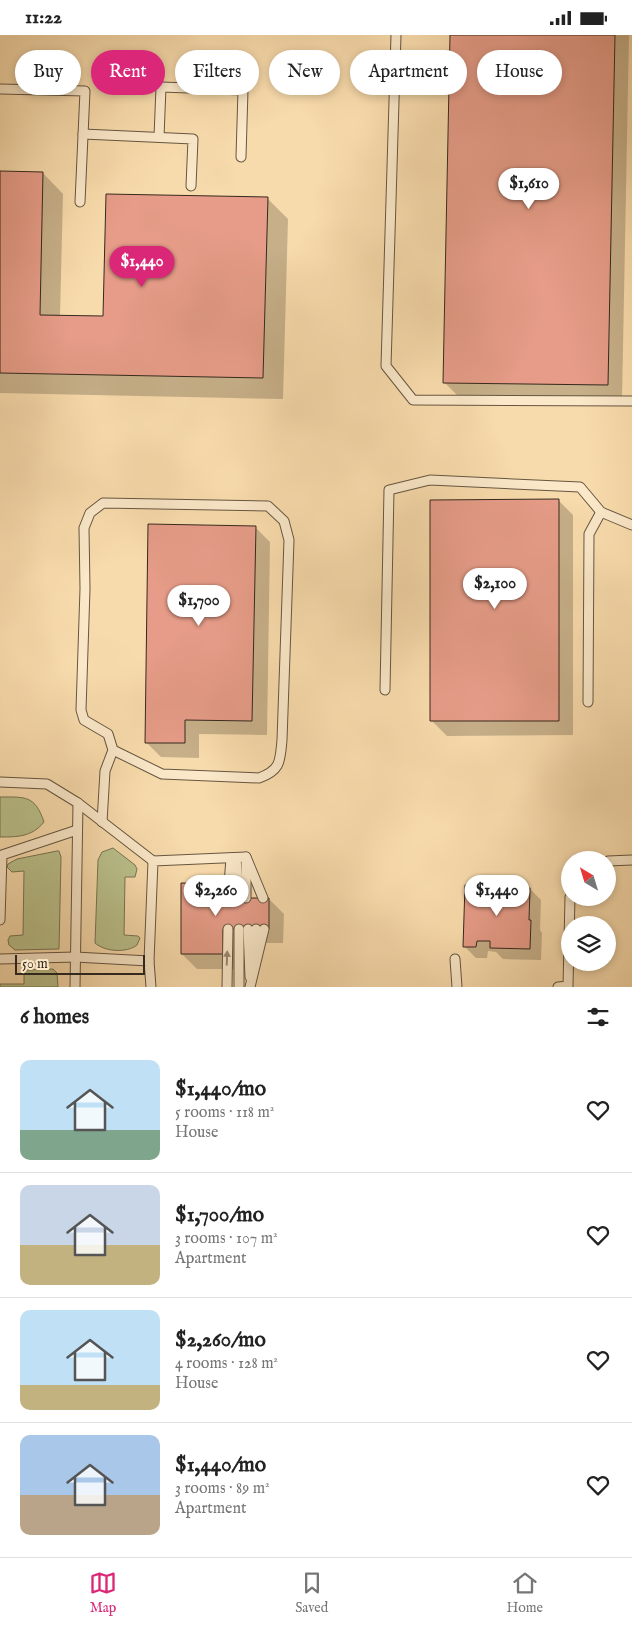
<!DOCTYPE html>
<meta charset="utf-8">
<style>
body{margin:0;font-family:"IM FELL English",serif;background:#f6f6f6;color:#222;height:100vh;display:flex;flex-direction:column;font-size:19px;white-space:nowrap}
*{box-sizing:border-box;margin:0}
p{font-size:16px;color:#767676}
.icon{flex:none;width:28px;height:28px;fill:none;stroke:currentColor;stroke-width:2;stroke-linecap:round;stroke-linejoin:round}
.map{position:relative;height:952px;overflow:hidden}
.side{display:flex;flex-direction:column;background:#fff;flex:1}
.side>*{flex:none}
.guide{position:absolute;left:15px;top:15px;width:602px;height:45px;display:flex;gap:10px}
.needle{width:32px;rotate:322deg}
.tools{position:absolute;left:561px;top:816px;display:grid;gap:10px}
.tools a{display:grid;place-items:center;width:55px;height:55px;border-radius:50%;background:#fff;box-shadow:0 2px 8px #0003;font-size:25px}
.scale{position:absolute;left:15px;bottom:12px;width:130px;box-sizing:border-box;padding-left:5px;border:2px solid #36291d;border-top:0;font-size:14px;line-height:18px;white-space:nowrap;color:#36291d;-webkit-text-stroke:4px #fae8c9;paint-order:stroke}
.price{position:absolute;translate:-50% -42px;padding:0 11px;border-radius:18px;background:#fff;color:#222;font-size:16px;line-height:32px;filter:drop-shadow(0 1px 2px #0008)}
.price::after{content:'';position:absolute;left:50%;top:30px;width:15px;height:11px;margin-left:-8px;background:inherit;clip-path:polygon(0 0,100% 0,50% 100%)}
.price.active{background:#db2777;color:#fff}
ul{padding:0;list-style:none}
li{display:flex;align-items:center;gap:15px;height:125px;padding:0 20px}
li+li{border-top:1px solid #e0e0e0}
li span{display:grid;place-items:center;flex:none;width:140px;height:100px;border-radius:10px;color:#555}
li>.icon{margin-inline-start:auto}
span .icon{width:60px;height:60px;fill:#fffc;stroke-width:1}
li b{font-size:21px}
h2{display:flex;justify-content:space-between;align-items:center;height:60px;padding:0 20px;font-size:21px}
.tag{padding:0 18px;border-radius:22px;background:#fff;box-shadow:0 2px 8px #0003;font-size:18px;line-height:45px}
.tag.active{background:#db2777;color:#fff}
.status{display:flex;justify-content:space-between;align-items:center;height:35px;padding:0 25px;background:#fff;direction:ltr}
.status svg{height:14px;fill:currentColor}
.tabs{display:flex;justify-content:space-around;align-items:center;height:70px;border-top:1px solid #e0e0e0;background:#fff;font-size:14px;color:#767676}
.tabs a{display:grid;justify-items:center;gap:2px}
.tabs .active{color:#db2777}
.map>svg:first-child{display:block}
.green{fill:#bac18c;stroke:#787554}
.shadow{fill:#0003}
.building{fill:#e69c88;stroke:#36291d}
.lines{fill:none;stroke-linecap:round;stroke-linejoin:round}
.service-casing{stroke:#665641;stroke-width:11}
.service{stroke:#fae8c9;stroke-width:9}
.oneway{fill:#988873}
</style>
<div class="status"><b>11:22</b><svg viewBox="0 0 49 12"><path d="M0 12V9h3v3zM5 12V6h3v6zM10 12V3h3v9zM15 12V0h3v12zM26 1h20v11H26zM47 4h2v5h-2z"/></svg></div>
<div class="map">
<svg width="632" height="952" viewBox="0 0 632 952">
<rect width="100%" height="100%" fill="#f8dbac"/>
<filter id="stains"><feTurbulence type="fractalNoise" baseFrequency=".004" numOctaves="4"/><feColorMatrix values="0 0 0 0 .2 0 0 0 0 .09 0 0 0 0 .02 0 0 0 .5 -.17"/></filter>
<radialGradient id="worn" r=".72"><stop offset=".6" stop-color="#630" stop-opacity="0"/><stop offset="1" stop-color="#630" stop-opacity=".3"/></radialGradient>
<g class="green">
<path d="M 0,762 C 25,762 35,760 44,787 C 32,802 17,802 0,802 Z"/>
<path d="M 113,813 L 135,830 L 137,834 L 135,842 L 125,842 L 124,900 L 138,901 L 140,903 L 137,910 C 127,918 105,917 95,908 L 98,825 L 102,817 Z"/>
<path d="M 57,816 L 59,816 L 61,822 L 59,914 L 15,915 L 9,910 L 8,905 L 10,901 L 23,900 L 24,836 L 12,837 L 7,832 L 8,829 L 17,824 Z"/>
<path d="M 53,934 L 57,938 L 58,952 L 0,952 L 0,949 L 24,949 L 24,938 L 27,935 Z"/>
</g>
<g class="shadow">
<path d="M 451,0 L 629,0 L 622,365 L 459,362 L 444,347 Z"/>
<path d="M 0,137 L 43,138 L 63,159 L 60,281 L 104,282 L 267,163 L 288,184 L 283,364 L 0,358 Z"/>
<path d="M 558,465 L 573,480 L 573,700 L 447,701 L 432,686 Z"/>
<path d="M 255,492 L 270,507 L 267,700 L 199,699 L 199,723 L 161,722 L 146,707 Z"/>
<path d="M 222,850 L 237,864 L 269,864 L 284,879 L 283,908 L 237,908 L 237,934 L 197,934 L 182,919 Z"/>
<path d="M 530,854 L 541,865 L 540,895 L 542,898 L 541,925 L 503,924 L 496,917 L 488,916 L 487,923 L 476,923 L 464,911 Z"/>
</g>
<g class="building">
<path d="M 450,0 L 615,0 L 608,350 L 443,348 Z"/>
<path d="M 0,136 L 43,137 L 40,280 L 103,281 L 106,159 L 268,162 L 263,343 L 0,338 Z"/>
<path d="M 559,464 L 559,686 L 430,686 L 430,465 Z"/>
<path d="M 148,489 L 256,491 L 252,686 L 185,685 L 185,708 L 145,708 Z"/>
<path d="M 181,848 L 223,849 L 223,863 L 269,863 L 269,894 L 223,894 L 223,919 L 181,919 Z"/>
<path d="M 465,850 L 530,853 L 529,885 L 531,885 L 530,914 L 490,913 L 490,906 L 477,906 L 476,912 L 463,912 Z"/>
</g>
<g class="lines">
<defs>
<g id="service">
<path d="M 396,0 L 386,331 L 413,365 L 632,366"/>
<path d="M 0,54 L 85,56 L 80,167"/>
<path d="M 83,99 L 193,104 L 191,151"/>
<path d="M 159,102 L 161,52 L 243,55 L 241,122"/>
<path d="M 385,655 L 389,455 L 430,445 L 580,452 L 601,477 L 632,490"/>
<path d="M 588,667 L 589,499 L 601,477"/>
<path d="M 0,747 L 47,749 L 78,768 L 153,826"/>
<path d="M 102,787 L 105,736 L 113,715 L 108,699 L 84,685 L 81,675 L 85,554 L 84,493 L 90,478 L 103,468 L 268,471 L 284,486 L 289,505 L 282,705 C 280,726 281,735 259,743 L 162,739 L 113,715"/>
<path d="M 246,822 L 263,863"/>
<path d="M 236,823 L 239,863"/>
<path d="M 608,826 L 632,825"/>
<path d="M 246,827 L 246,863"/>
<path d="M 228,863 L 231,823"/>
<path d="M 0,885 L 2,820 L 77,795"/>
<path d="M 248,894 L 250,942"/>
<path d="M 254,917 L 256,894"/>
<path d="M 0,924 L 75,922 L 149,926 L 151,952"/>
<path d="M 455,924 L 457,952"/>
<path d="M 149,926 L 153,826 L 246,822"/>
<path d="M 75,952 L 78,768"/>
<path d="M 227,952 L 228,894"/>
<path d="M 239,952 L 239,894"/>
<path d="M 250,952 L 264,894"/>
<path d="M 558,952 L 568,951 L 570,862"/>
</g>
</defs>
<use href="#service" class="service-casing"/>
<use href="#service" class="service"/>
</g>
<defs><path id="oneway-solid" d="M-6-.8H1V-3.2L6.5 0L1 3.2V.8H-6Z" transform="scale(1.25)"/></defs>
<use class="oneway" href="#oneway-solid" transform="translate(227 923) rotate(-88)"/>
<rect width="100%" height="100%" filter="url(#stains)"/>
<rect width="100%" height="100%" fill="url(#worn)"/>
</svg>
<div class="tools">
<a><svg class="needle" viewBox="-14 -14 28 28"><path d="M0-13l5 13h-10z" fill="#e53935"/><path d="M0 13l5-13h-10z" fill="#767676"/></svg></a>
<a><svg class="icon" aria-label="layers" viewBox="0 0 24 24"><path d="M12 4l9 5-9 5-9-5zM3 14l9 5 9-5"/></svg></a>
</div>
<div class="scale">50 m</div>
<b class="price" style="left:529px;top:175px">$1,610</b>
<b class="price active" style="left:142px;top:253px">$1,440</b>
<b class="price" style="left:495px;top:575px">$2,100</b>
<b class="price" style="left:199px;top:592px">$1,700</b>
<b class="price" style="left:216px;top:882px">$2,260</b>
<b class="price" style="left:497px;top:882px">$1,440</b>
<div class="guide">
<a class="tag">Buy</a>
<a class="tag active">Rent</a>
<a class="tag">Filters</a>
<a class="tag">New</a>
<a class="tag">Apartment</a>
<a class="tag">House</a>
</div>
</div>
<section class="side">
<h2>6 homes<svg class="icon" aria-label="filters" viewBox="0 0 24 24"><path d="M4 7h16M4 17h16"/><circle cx="9" cy="7" r="2"/><circle cx="15" cy="17" r="2"/></svg></h2>
<ul>
<li><span style="background:linear-gradient(#bfe0f5 70%,#7fa58c 0)"><svg class="icon" aria-label="home" viewBox="0 0 24 24"><path d="M3 11l9-7 9 7M6 9v11h12V9"/></svg></span><div><b>$1,440/mo</b><p>5 rooms · 118 m²</p><p>House</p></div><svg class="icon" aria-label="heart" viewBox="0 0 24 24"><path d="M12 20l-8-8c-3-5 5-10 8-4 3-6 11-1 8 4z"/></svg></li>
<li><span style="background:linear-gradient(#c9d6e8 60%,#c2b280 0)"><svg class="icon" aria-label="home" viewBox="0 0 24 24"><path d="M3 11l9-7 9 7M6 9v11h12V9"/></svg></span><div><b>$1,700/mo</b><p>3 rooms · 107 m²</p><p>Apartment</p></div><svg class="icon" aria-label="heart" viewBox="0 0 24 24"><path d="M12 20l-8-8c-3-5 5-10 8-4 3-6 11-1 8 4z"/></svg></li>
<li><span style="background:linear-gradient(#bfe0f5 75%,#c2b280 0)"><svg class="icon" aria-label="home" viewBox="0 0 24 24"><path d="M3 11l9-7 9 7M6 9v11h12V9"/></svg></span><div><b>$2,260/mo</b><p>4 rooms · 128 m²</p><p>House</p></div><svg class="icon" aria-label="heart" viewBox="0 0 24 24"><path d="M12 20l-8-8c-3-5 5-10 8-4 3-6 11-1 8 4z"/></svg></li>
<li><span style="background:linear-gradient(#a9c7e8 60%,#b9a48a 0)"><svg class="icon" aria-label="home" viewBox="0 0 24 24"><path d="M3 11l9-7 9 7M6 9v11h12V9"/></svg></span><div><b>$1,440/mo</b><p>3 rooms · 89 m²</p><p>Apartment</p></div><svg class="icon" aria-label="heart" viewBox="0 0 24 24"><path d="M12 20l-8-8c-3-5 5-10 8-4 3-6 11-1 8 4z"/></svg></li>
</ul>
</section>
<nav class="tabs">
<a class="active"><svg class="icon" aria-label="map" viewBox="0 0 24 24"><path d="M3 6l6-2 6 2 6-2v14l-6 2-6-2-6 2zM9 4v14M15 6v14"/></svg>Map</a>
<a><svg class="icon" aria-label="saved" viewBox="0 0 24 24"><path d="M7 4h10v16l-5-4-5 4z"/></svg>Saved</a>
<a><svg class="icon" aria-label="home" viewBox="0 0 24 24"><path d="M3 11l9-7 9 7M6 9v11h12V9"/></svg>Home</a>
</nav>
